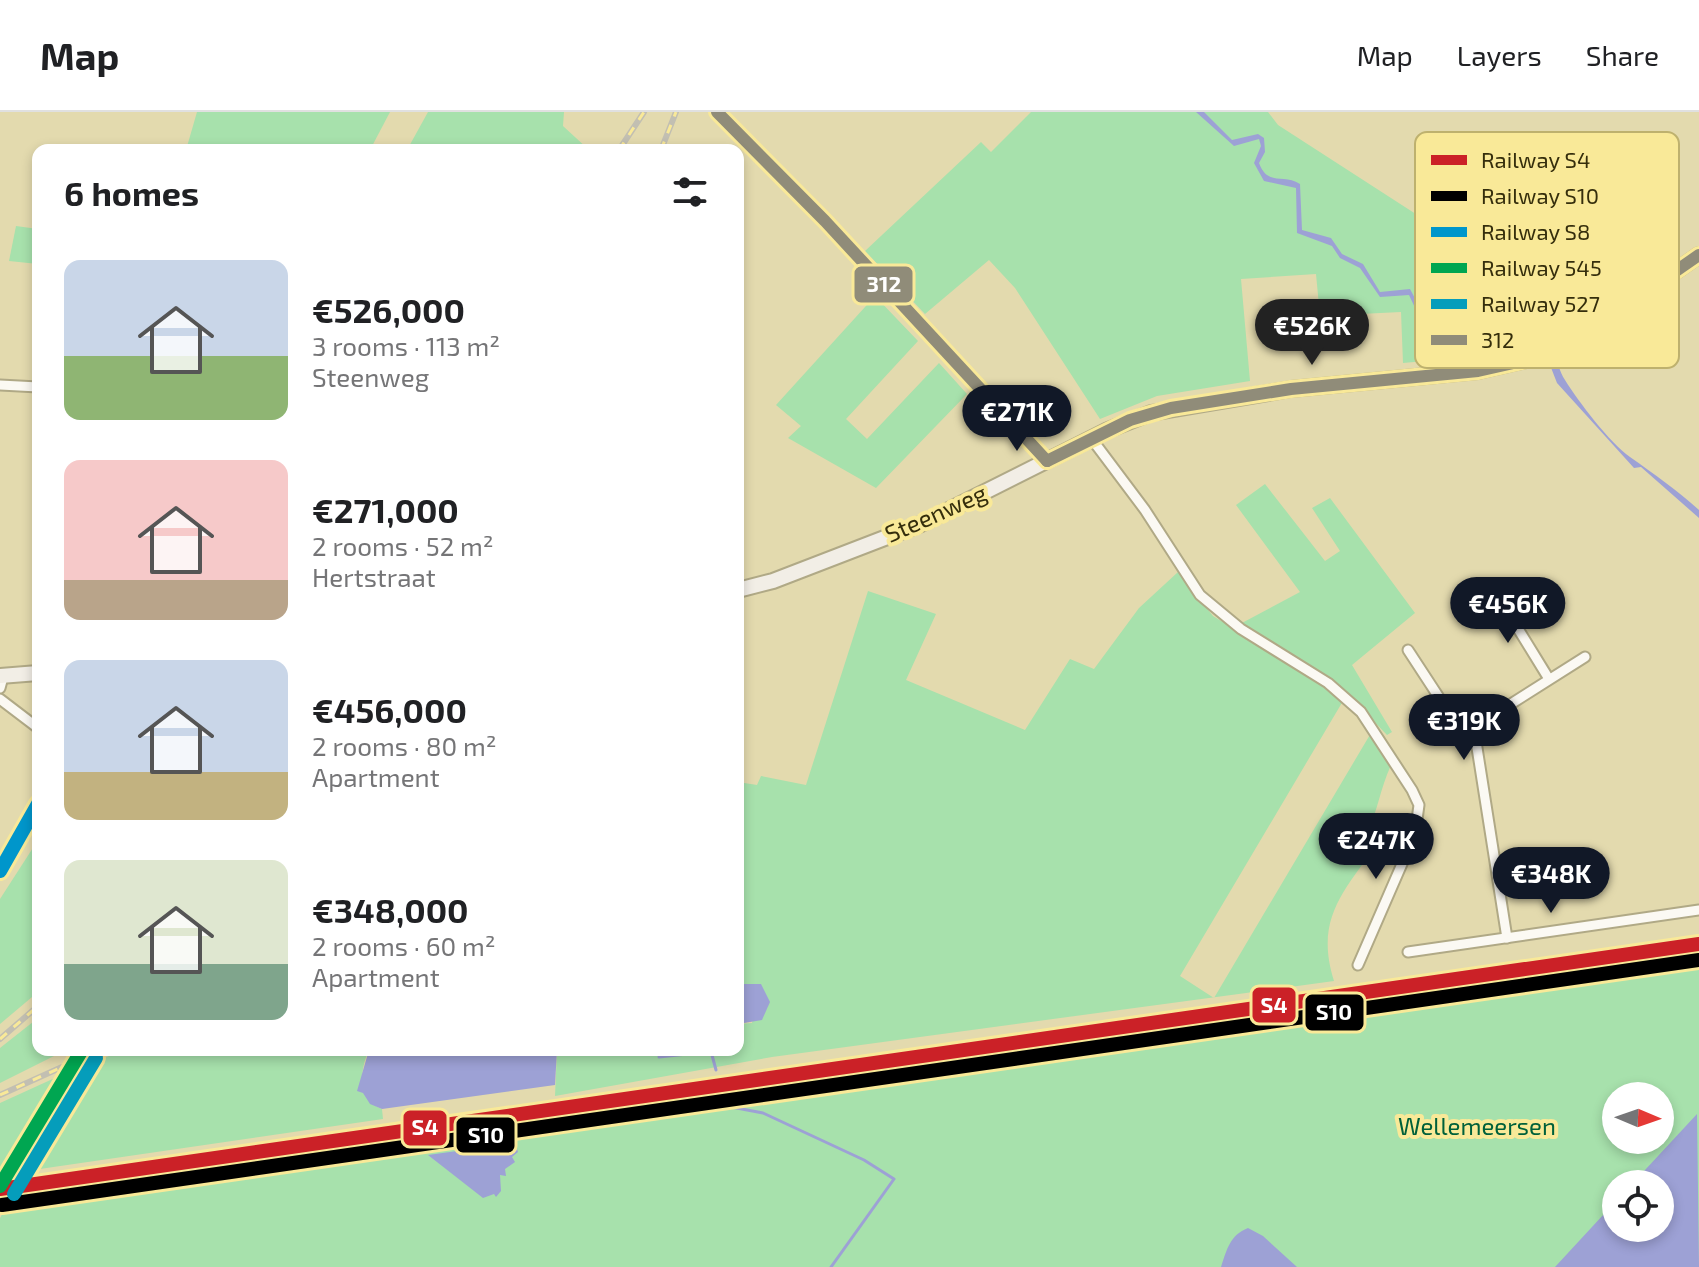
<!DOCTYPE html>
<meta charset="utf-8">
<style>
body{margin:0;font-family:"Exo 2",sans-serif;background:#f2f2f2;color:#202124;height:100vh;display:flex;flex-direction:column;font-size:30px;white-space:nowrap}
*{box-sizing:border-box;margin:0}
p{font-size:26px;color:#757577}
.icon{flex:none;width:44px;height:44px;fill:none;stroke:currentColor;stroke-width:2;stroke-linecap:round;stroke-linejoin:round}
.map{position:relative;flex:1;overflow:hidden}
.side{position:absolute;left:32px;top:32px;width:712px;height:912px;display:flex;flex-direction:column;background:#fff;border-radius:16px;box-shadow:0 4px 12px #0003}
.side>*{flex:none}
.needle{width:52px;rotate:92deg}
.fabs{position:absolute;left:1602px;top:970px;display:grid;gap:16px}
.fabs a{display:grid;place-items:center;width:72px;height:72px;border-radius:50%;background:#fff;box-shadow:0 4px 12px #0003;font-size:40px}
.price{position:absolute;translate:-50% -68px;padding:0 18px;border-radius:28px;background:#111827;color:#fff;font-size:26px;line-height:52px;filter:drop-shadow(0 2px 4px #0008)}
.price::after{content:'';position:absolute;left:50%;top:48px;width:24px;height:18px;margin-left:-12px;background:inherit;clip-path:polygon(0 0,100% 0,50% 100%)}
.price.selected{background:#222;color:#fff}
ul{padding:0;list-style:none}
li{display:flex;align-items:center;gap:24px;height:200px;padding:0 32px}
li span{display:grid;place-items:center;flex:none;width:224px;height:160px;border-radius:16px;color:#555}
li>.icon{margin-inline-start:auto}
span .icon{width:96px;height:96px;fill:#fffc;stroke-width:1}
li b{font-size:34px}
h2{display:flex;justify-content:space-between;align-items:center;height:96px;padding:0 32px;font-size:34px}
header{display:flex;align-items:center;gap:48px;box-sizing:border-box;height:112px;padding:0 40px;background:#fff;border-bottom:2px solid #e0e0e0}
header strong{font-size:38px}
nav{display:flex;gap:44px;margin-inline-start:auto;font-size:28px}
.map>svg:first-child{display:block}
.green{fill:#a7e1ac;fill-rule:evenodd}
.water{fill:#9da1d5}
.lines{fill:none;stroke-linecap:round;stroke-linejoin:round}
.stream{stroke:#9da1d5;stroke-width:3}
.minor-casing{stroke:#b0a986;stroke-width:13}
.tertiary-casing{stroke:#b0a986;stroke-width:16}
.secondary-casing{stroke:#b0a986;stroke-width:18}
.minor{stroke:#fbf9f3;stroke-width:9}
.tertiary{stroke:#fbf9f3;stroke-width:12}
.secondary{stroke:#f2eee6;stroke-width:14}
.rail-casing{stroke:#c2bfb2;stroke-width:6}
.rail{stroke:#f9e998;stroke-width:3;stroke-dasharray:9;stroke-linecap:butt}
.bus-1-casing{stroke:#f9e998;stroke-width:18}
.bus-1{stroke:#908c79;stroke-width:12}
.rail-1-casing{stroke:#f9e998;stroke-width:20}
.rail-2-casing{stroke:#f9e998;stroke-width:20}
.rail-3-casing{stroke:#f9e998;stroke-width:20}
.rail-4-casing{stroke:#f9e998;stroke-width:20}
.rail-5-casing{stroke:#f9e998;stroke-width:20}
.rail-1{stroke:#cb2127;stroke-width:14}
.rail-2{stroke:#000;stroke-width:14}
.rail-3{stroke:#0096cb;stroke-width:14}
.rail-4{stroke:#00a651;stroke-width:14}
.rail-5{stroke:#059dbb;stroke-width:14}
.labels{text-anchor:middle;stroke-width:8;stroke-linejoin:round;paint-order:stroke}
.street-label{font-size:24px;fill:#352e0c;stroke:#f9e998}
.park-label{font-size:24px;fill:#00603a;stroke:#f9e998}
.key{fill:#f9e998;stroke:#beb16e;stroke-width:2}
.key-label{font-size:22px;fill:#352e0c}
.line-badge{stroke:#f9e998;stroke-width:3}
.badge-label{font-size:22px;text-anchor:middle;font-weight:bold;fill:#fff}
</style>
<header>
<strong>Map</strong>
<nav><a>Map</a><a>Layers</a><a>Share</a></nav>
</header>
<div class="map">
<svg width="1699" height="1155" viewBox="0 0 1699 1155">
<rect width="100%" height="100%" fill="#e3daae"/>
<g class="green">
<path d="M 197,0 L 390,0 L 370,38 L 186,38 Z"/>
<path d="M 428,0 L 564,0 L 563,14 L 588,37 L 407,38 Z"/>
<path d="M 1031,0 L 1268,0 L 1278,13 L 1535,179 L 1548,168 L 1578,205 L 1480,244 L 1403,251 L 1401,200 L 1320,204 L 1316,162 L 1241,167 L 1250,269 L 1157,284 L 1100,307 L 1015,176 L 989,148 L 925,202 L 865,139 L 981,30 L 991,40 Z"/>
<path d="M 16,114 L 38,117 L 38,152 L 9,149 Z"/>
<path d="M 875,184 L 918,229 L 846,307 L 867,327 L 939,251 L 967,282 L 876,376 L 788,326 L 801,314 L 776,293 Z"/>
<path d="M 1265,372 L 1325,449 L 1340,439 L 1312,396 L 1330,386 L 1415,501 L 1352,553 L 1392,620 L 1387,623 L 1338,572 L 1240,512 L 1300,480 L 1236,393 Z"/>
<path d="M 1178,460 L 1213,504 L 1311,564 L 1343,589 L 1180,864 L 1214,886 L 1371,621 L 1391,653 C 1380,677 1378,699 1366,723 L 1379,729 C 1345,779 1314,805 1334,869 L 772,945 L 555,984 L 557,938 L 738,938 L 738,912 L 752,911 L 761,872 L 738,872 L 738,670 L 757,673 L 761,664 L 806,673 L 868,479 L 936,502 L 906,568 L 1025,618 L 1070,547 L 1094,557 L 1139,496 Z"/>
<path d="M 38,728 L 38,880 L 0,912 L 0,787 Z"/>
<path d="M 1699,839 L 1699,1155 L 0,1155 L 0,1106 L 11,1087 ZM 1616,984 L 1660,984 L 1660,1028 L 1616,1028 ZM 1616,1072 L 1660,1072 L 1660,1116 L 1616,1116 Z"/>
<path d="M 38,906 L 38,938 L 66,938 L 0,971 L 0,936 Z"/>
<path d="M 122,938 L 369,938 C 359,959 358,988 382,997 L 383,1007 L 26,1059 L 98,949 Z"/>
<path d="M 57,965 L 0,1063 L 0,991 Z"/>
</g>
<g class="water">
<path d="M 1196,0 L 1204,0 L 1232,28 L 1258,22 L 1264,26 L 1265,40 L 1259,51 C 1268,75 1283,61 1300,72 L 1302,118 L 1331,126 L 1342,142 L 1363,152 L 1380,180 L 1410,177 L 1419,194 L 1452,204 L 1541,211 C 1556,225 1554,251 1565,268 C 1578,289 1610,331 1630,345 C 1654,362 1677,378 1699,398 L 1699,406 L 1641,355 L 1634,356 L 1557,271 L 1536,217 L 1456,210 L 1417,200 L 1409,183 L 1380,185 L 1360,156 L 1340,146 L 1332,134 L 1297,121 L 1296,76 L 1264,69 L 1254,51 L 1261,34 L 1259,27 L 1234,34 Z"/>
<path d="M 738,872 L 761,872 L 770,890 L 762,908 L 738,912 Z"/>
<path d="M 369,938 L 557,938 L 555,973 L 382,997 L 370,992 L 363,981 L 357,979 Z"/>
<path d="M 1697,1002 L 1699,1155 L 1555,1155 L 1616,1089 L 1616,1116 L 1660,1116 L 1660,1072 L 1632,1072 Z"/>
<path d="M 515,1031 L 518,1040 L 512,1045 L 515,1050 L 505,1057 L 506,1064 L 500,1063 L 501,1079 L 496,1085 L 494,1082 L 483,1086 L 428,1043 Z"/>
<path d="M 1248,1116 L 1263,1124 L 1297,1155 L 1221,1155 C 1227,1137 1230,1123 1248,1116 Z"/>
</g>
<g class="lines">
<g class="stream">
<path d="M 659,945 L 706,940 L 712,943 L 716,958"/>
<path d="M 721,993 L 763,1001 L 864,1048 L 894,1067 L 831,1155"/>
</g>
<defs>
<g id="minor">
<path d="M 0,273 L 38,275"/>
<path d="M 1091,326 L 1145,398 L 1200,483 L 1241,517 L 1328,571 L 1361,600 L 1412,678 L 1419,693 L 1415,722 L 1358,853"/>
<path d="M 1496,481 L 1549,567"/>
<path d="M 1408,538 L 1459,616 L 1475,623"/>
<path d="M 0,576 L 3,565"/>
<path d="M 0,587 L 38,616"/>
<path d="M 1507,826 L 1475,623 L 1484,609 L 1585,545"/>
<path d="M 1408,840 L 1699,798"/>
</g>
<path id="tertiary" d="M 717,0 L 825,109 L 1047,349"/>
<g id="secondary">
<path d="M 738,478 L 773,469 L 921,412 L 1108,318 L 1151,301 L 1291,277 L 1478,259 L 1526,248 L 1575,229 L 1699,143"/>
<path d="M 0,564 L 38,561"/>
</g>
</defs>
<use href="#minor" class="minor-casing"/>
<use href="#tertiary" class="tertiary-casing"/>
<use href="#secondary" class="secondary-casing"/>
<use href="#minor" class="minor"/>
<use href="#tertiary" class="tertiary"/>
<use href="#secondary" class="secondary"/>
<defs>
<g id="rail">
<path d="M 619,38 L 644,0"/>
<path d="M 661,38 L 676,0"/>
<path d="M 0,927 L 38,894"/>
<path d="M 0,983 L 62,955"/>
</g>
</defs>
<use href="#rail" class="rail-casing"/>
<use href="#rail" class="rail"/>
<defs>
<g id="bus-1">
<path d="M 717,0 L 825,109 L 1047,349"/>
<path d="M 1047,349 L 1130,308 L 1171,296 L 1291,277 L 1478,259 L 1526,248 L 1575,229 L 1699,143"/>
</g>
</defs>
<use href="#bus-1" class="bus-1-casing"/>
<use href="#bus-1" class="bus-1"/>
<defs>
<path id="rail-1" d="M 0,1077 L 1699,832"/>
<path id="rail-2" d="M 2,1093 L 1699,848"/>
<path id="rail-3" d="M 0,759 L 38,692"/>
<path id="rail-4" d="M 0,1074 L 82,938"/>
<path id="rail-5" d="M 14,1082 L 96,946"/>
</defs>
<use href="#rail-1" class="rail-1-casing"/>
<use href="#rail-2" class="rail-2-casing"/>
<use href="#rail-3" class="rail-3-casing"/>
<use href="#rail-4" class="rail-4-casing"/>
<use href="#rail-5" class="rail-5-casing"/>
<use href="#rail-1" class="rail-1"/>
<use href="#rail-2" class="rail-2"/>
<use href="#rail-3" class="rail-3"/>
<use href="#rail-4" class="rail-4"/>
<use href="#rail-5" class="rail-5"/>
</g>
<g class="labels">
<g class="street-label">
<text transform="translate(936 402) rotate(-24)" y="8">Steenweg</text>
</g>
<g class="park-label">
<text x="1477" y="1023">Wellemeersen</text>
</g>
</g>
<rect x="1415" y="20" width="264" height="236" rx="12" class="key"/>
<rect x="1431" y="43" width="36" height="10" fill="#cb2127"/>
<rect x="1431" y="79" width="36" height="10" fill="#000"/>
<rect x="1431" y="115" width="36" height="10" fill="#0096cb"/>
<rect x="1431" y="151" width="36" height="10" fill="#00a651"/>
<rect x="1431" y="187" width="36" height="10" fill="#059dbb"/>
<rect x="1431" y="223" width="36" height="10" fill="#908c79"/>
<g class="key-label">
<text x="1481" y="56">Railway S4</text>
<text x="1481" y="92">Railway S10</text>
<text x="1481" y="128">Railway S8</text>
<text x="1481" y="164">Railway 545</text>
<text x="1481" y="200">Railway 527</text>
<text x="1481" y="236">312</text>
</g>
<g class="line-badge">
<rect x="853" y="153" width="61" height="39" rx="8" fill="#908c79"/>
<rect x="1251" y="874" width="46" height="38" rx="8" fill="#cb2127"/>
<rect x="1304" y="881" width="61" height="39" rx="8" fill="#000"/>
<rect x="402" y="997" width="46" height="38" rx="8" fill="#cb2127"/>
<rect x="455" y="1004" width="61" height="38" rx="8" fill="#000"/>
</g>
<g class="badge-label">
<text x="884" y="180">312</text>
<text x="1274" y="901">S4</text>
<text x="1334" y="908">S10</text>
<text x="425" y="1023">S4</text>
<text x="486" y="1031">S10</text>
</g>
</svg>
<div class="fabs">
<a><svg class="needle" viewBox="-14 -14 28 28"><path d="M0-13l5 13h-10z" fill="#e53935"/><path d="M0 13l5-13h-10z" fill="#757577"/></svg></a>
<a><svg class="icon" aria-label="locate" viewBox="0 0 24 24"><circle cx="12" cy="12" r="6"/><path d="M12 2v4M12 18v4M2 12h4M18 12h4"/></svg></a>
</div>
<b class="price selected" style="left:1312px;top:255px">€526K</b>
<b class="price" style="left:1017px;top:341px">€271K</b>
<b class="price" style="left:1508px;top:533px">€456K</b>
<b class="price" style="left:1464px;top:650px">€319K</b>
<b class="price" style="left:1376px;top:769px">€247K</b>
<b class="price" style="left:1551px;top:803px">€348K</b>
<section class="side">
<h2>6 homes<svg class="icon" aria-label="filters" viewBox="0 0 24 24"><path d="M4 7h16M4 17h16"/><circle cx="9" cy="7" r="2"/><circle cx="15" cy="17" r="2"/></svg></h2>
<ul>
<li><span style="background:linear-gradient(#c9d6e8 60%,#8fb573 0)"><svg class="icon" aria-label="home" viewBox="0 0 24 24"><path d="M3 11l9-7 9 7M6 9v11h12V9"/></svg></span><div><b>€526,000</b><p>3 rooms · 113 m²</p><p>Steenweg</p></div></li>
<li><span style="background:linear-gradient(#f6c9c9 75%,#b9a48a 0)"><svg class="icon" aria-label="home" viewBox="0 0 24 24"><path d="M3 11l9-7 9 7M6 9v11h12V9"/></svg></span><div><b>€271,000</b><p>2 rooms · 52 m²</p><p>Hertstraat</p></div></li>
<li><span style="background:linear-gradient(#c9d6e8 70%,#c2b280 0)"><svg class="icon" aria-label="home" viewBox="0 0 24 24"><path d="M3 11l9-7 9 7M6 9v11h12V9"/></svg></span><div><b>€456,000</b><p>2 rooms · 80 m²</p><p>Apartment</p></div></li>
<li><span style="background:linear-gradient(#dfe7d0 65%,#7fa58c 0)"><svg class="icon" aria-label="home" viewBox="0 0 24 24"><path d="M3 11l9-7 9 7M6 9v11h12V9"/></svg></span><div><b>€348,000</b><p>2 rooms · 60 m²</p><p>Apartment</p></div></li>
</ul>
</section>
</div>
